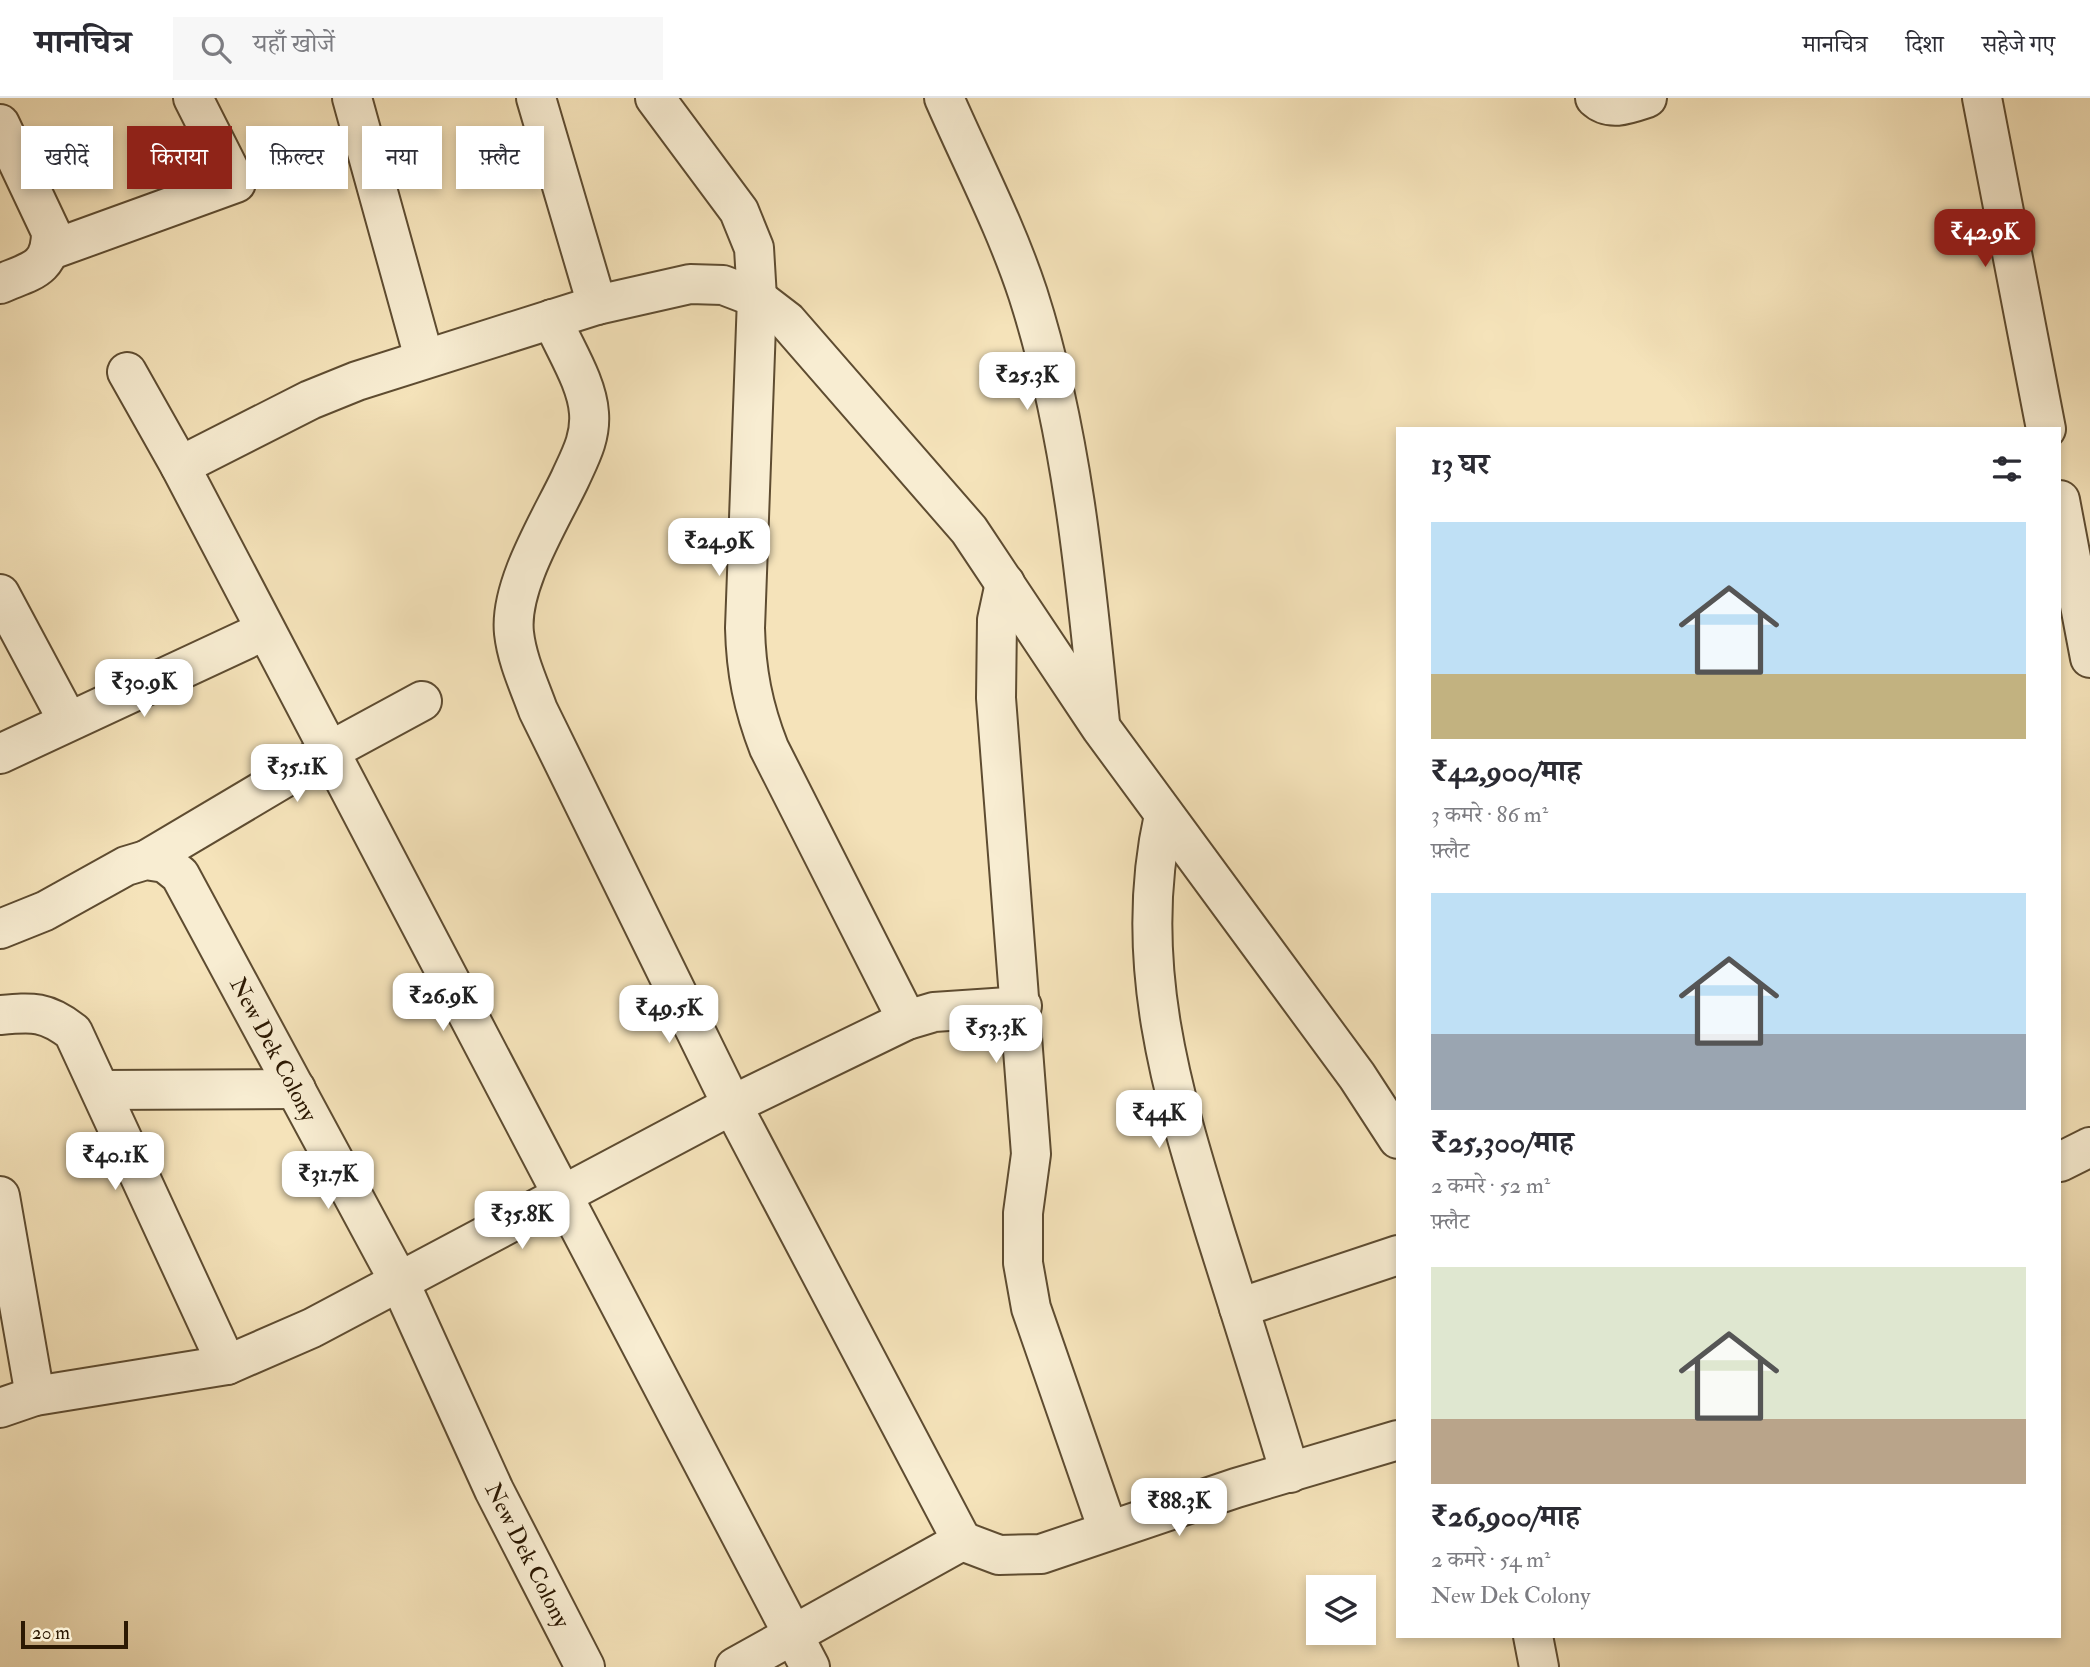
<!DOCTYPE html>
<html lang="hi">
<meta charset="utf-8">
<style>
body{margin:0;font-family:"IM FELL Double Pica","Noto Serif Devanagari",serif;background:#f7f7f7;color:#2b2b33;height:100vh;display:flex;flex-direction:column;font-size:26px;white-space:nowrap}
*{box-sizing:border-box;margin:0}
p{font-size:23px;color:#7c7c81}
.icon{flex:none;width:38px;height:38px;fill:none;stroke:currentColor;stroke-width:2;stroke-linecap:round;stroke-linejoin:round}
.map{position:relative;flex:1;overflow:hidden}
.panel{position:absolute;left:1396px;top:329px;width:665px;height:1211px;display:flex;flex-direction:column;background:#fff;border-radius:0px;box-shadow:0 4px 10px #0003}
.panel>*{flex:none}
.hud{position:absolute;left:21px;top:28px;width:665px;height:63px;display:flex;gap:14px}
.tools{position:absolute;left:1306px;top:1477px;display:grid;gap:14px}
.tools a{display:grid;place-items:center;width:70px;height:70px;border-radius:0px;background:#fff;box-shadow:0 4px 10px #0003;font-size:35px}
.scale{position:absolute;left:21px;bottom:18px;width:107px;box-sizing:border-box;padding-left:7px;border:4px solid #2c1903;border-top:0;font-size:19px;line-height:24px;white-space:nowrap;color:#2c1903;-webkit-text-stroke:5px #f8edd2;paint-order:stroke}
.price{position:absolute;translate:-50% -60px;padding:0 16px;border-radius:14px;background:#fff;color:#222;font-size:23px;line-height:46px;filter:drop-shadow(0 2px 4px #0008)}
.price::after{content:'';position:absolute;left:50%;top:42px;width:21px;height:16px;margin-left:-10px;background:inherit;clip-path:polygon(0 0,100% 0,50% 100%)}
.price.active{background:#8f2418;color:#fff}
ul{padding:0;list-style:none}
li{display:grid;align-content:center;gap:14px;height:371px;padding:0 35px}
li span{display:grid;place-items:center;height:217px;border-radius:0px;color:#555}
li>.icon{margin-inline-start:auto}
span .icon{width:126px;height:126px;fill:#fffc;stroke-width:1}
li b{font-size:30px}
h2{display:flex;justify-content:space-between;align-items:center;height:84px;padding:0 35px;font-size:30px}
.chip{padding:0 24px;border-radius:0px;background:#fff;box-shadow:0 4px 10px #0003;font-size:24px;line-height:63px}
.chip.active{background:#8f2418;color:#fff}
header{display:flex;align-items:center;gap:42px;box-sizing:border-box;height:98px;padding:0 35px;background:#fff;border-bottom:2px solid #e1e1e2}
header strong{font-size:33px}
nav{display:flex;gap:38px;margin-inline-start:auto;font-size:24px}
.search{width:490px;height:63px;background:#f7f7f7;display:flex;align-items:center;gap:18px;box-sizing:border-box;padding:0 24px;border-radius:0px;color:#7c7c81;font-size:26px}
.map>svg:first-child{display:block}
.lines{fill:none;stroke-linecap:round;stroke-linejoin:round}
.minor-casing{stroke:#5e4c31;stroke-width:42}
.minor{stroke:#f8edd2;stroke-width:38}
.labels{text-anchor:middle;stroke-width:6;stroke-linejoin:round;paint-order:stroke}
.street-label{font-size:23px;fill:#2c1903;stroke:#f8edd2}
</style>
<header>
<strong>मानचित्र</strong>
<div class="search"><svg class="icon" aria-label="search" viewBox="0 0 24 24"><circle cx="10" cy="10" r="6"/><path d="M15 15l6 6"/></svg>यहाँ खोजें</div>
<nav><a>मानचित्र</a><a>दिशा</a><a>सहेजे गए</a></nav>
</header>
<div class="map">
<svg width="2090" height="1569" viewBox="0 0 2090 1569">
<rect width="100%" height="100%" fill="#f5e3ba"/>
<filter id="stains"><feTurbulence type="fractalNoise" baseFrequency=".00286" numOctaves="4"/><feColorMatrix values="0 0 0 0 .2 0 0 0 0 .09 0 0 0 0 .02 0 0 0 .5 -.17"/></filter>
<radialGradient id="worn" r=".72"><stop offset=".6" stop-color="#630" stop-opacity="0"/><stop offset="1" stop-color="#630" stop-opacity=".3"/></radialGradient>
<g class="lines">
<defs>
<g id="minor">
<path d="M 352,0 L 424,260"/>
<path d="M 536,0 L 597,207"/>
<path d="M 655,0 L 739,113 L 754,150 L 757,200 L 745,530 C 746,573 753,609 769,650 L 907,922"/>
<path d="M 944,0 C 972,64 1006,129 1028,196 C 1072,333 1086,482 1100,625"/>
<path d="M 1595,0 C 1610,14 1629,6 1647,0"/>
<path d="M 1982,0 L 2046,331"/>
<path d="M 0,26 L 51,134 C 51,172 30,173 0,186"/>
<path d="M 51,152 L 236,85 L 193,0"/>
<path d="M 552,221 C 564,250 587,284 589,315 C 591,340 580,359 570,381 C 550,423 509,488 514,535 C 517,562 529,587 538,612 L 732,1007 L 962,1443 L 735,1569"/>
<path d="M 127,274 L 180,368 L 810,1569"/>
<path d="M 180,368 L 310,302 L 357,283 L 597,207 L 690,186 L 723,187 L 757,200 L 787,223 L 969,432 L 1101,630 L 1357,978 L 1398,1041"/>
<path d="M 2060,402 L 2090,560"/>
<path d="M 1005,485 L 997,522 L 996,600 L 1031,1056 L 1023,1115 L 1023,1165 L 1031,1210 L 1108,1432"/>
<path d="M 0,496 L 68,623"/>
<path d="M 0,656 L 264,533"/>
<path d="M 1164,717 C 1131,864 1173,997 1216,1137 C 1241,1216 1266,1295 1290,1375"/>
<path d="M 146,762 L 328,654 L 422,603"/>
<path d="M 0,831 L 45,813 L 126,768 L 146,762 L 165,765 L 180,777 L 400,1185 L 494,1392 L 585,1569"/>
<path d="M 0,917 C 33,914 46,913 73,934 L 227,1267"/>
<path d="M 101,992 L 296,991"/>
<path d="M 2060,1064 L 2090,1049"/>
<path d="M 0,1098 L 35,1298"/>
<path d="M 1239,1210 L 1398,1157"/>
<path d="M 0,1310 L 35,1298 L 227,1267 L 312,1230 L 732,1007 L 907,922 L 934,914 L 1022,908"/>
<path d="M 962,1443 L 999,1457 L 1041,1456 L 1236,1390 L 1398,1342"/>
<path d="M 1533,1538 L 1539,1569"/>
</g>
</defs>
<use href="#minor" class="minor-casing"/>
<use href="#minor" class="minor"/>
</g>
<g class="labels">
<g class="street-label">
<text transform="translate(274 951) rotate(62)" y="8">New Dek Colony</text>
<text transform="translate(528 1457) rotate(63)" y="8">New Dek Colony</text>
</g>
</g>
<rect width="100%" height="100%" filter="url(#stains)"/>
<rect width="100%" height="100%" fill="url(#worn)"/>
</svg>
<div class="tools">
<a><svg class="icon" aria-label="layers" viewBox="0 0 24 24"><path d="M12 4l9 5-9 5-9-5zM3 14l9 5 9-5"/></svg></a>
</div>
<div class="scale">20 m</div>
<b class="price active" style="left:1985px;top:171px">₹42.9K</b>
<b class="price" style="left:1027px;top:314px">₹25.3K</b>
<b class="price" style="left:719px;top:480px">₹24.9K</b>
<b class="price" style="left:144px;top:621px">₹30.9K</b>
<b class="price" style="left:297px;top:706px">₹35.1K</b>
<b class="price" style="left:443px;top:935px">₹26.9K</b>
<b class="price" style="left:669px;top:947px">₹49.5K</b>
<b class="price" style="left:996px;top:967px">₹53.3K</b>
<b class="price" style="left:1159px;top:1052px">₹44K</b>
<b class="price" style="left:115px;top:1094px">₹40.1K</b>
<b class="price" style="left:328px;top:1113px">₹31.7K</b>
<b class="price" style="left:522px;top:1153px">₹35.8K</b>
<b class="price" style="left:1179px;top:1440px">₹88.3K</b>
<div class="hud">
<a class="chip">खरीदें</a>
<a class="chip active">किराया</a>
<a class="chip">फ़िल्टर</a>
<a class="chip">नया</a>
<a class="chip">फ़्लैट</a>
</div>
<section class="panel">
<h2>13 घर<svg class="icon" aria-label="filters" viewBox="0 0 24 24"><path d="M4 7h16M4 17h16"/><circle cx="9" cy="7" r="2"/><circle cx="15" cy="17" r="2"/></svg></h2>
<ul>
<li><span style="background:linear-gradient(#bfe0f5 70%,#c2b280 0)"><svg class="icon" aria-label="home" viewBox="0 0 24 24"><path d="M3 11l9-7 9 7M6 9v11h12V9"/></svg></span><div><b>₹42,900/माह</b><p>3 कमरे · 86 m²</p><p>फ़्लैट</p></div></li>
<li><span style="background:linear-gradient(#bfe0f5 65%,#9aa5b1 0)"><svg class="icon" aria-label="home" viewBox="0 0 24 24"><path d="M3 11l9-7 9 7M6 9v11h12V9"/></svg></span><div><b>₹25,300/माह</b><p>2 कमरे · 52 m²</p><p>फ़्लैट</p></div></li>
<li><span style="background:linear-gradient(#dfe7d0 70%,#b9a48a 0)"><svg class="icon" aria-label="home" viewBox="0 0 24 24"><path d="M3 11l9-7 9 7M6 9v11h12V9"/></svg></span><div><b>₹26,900/माह</b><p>2 कमरे · 54 m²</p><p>New Dek Colony</p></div></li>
</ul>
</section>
</div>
